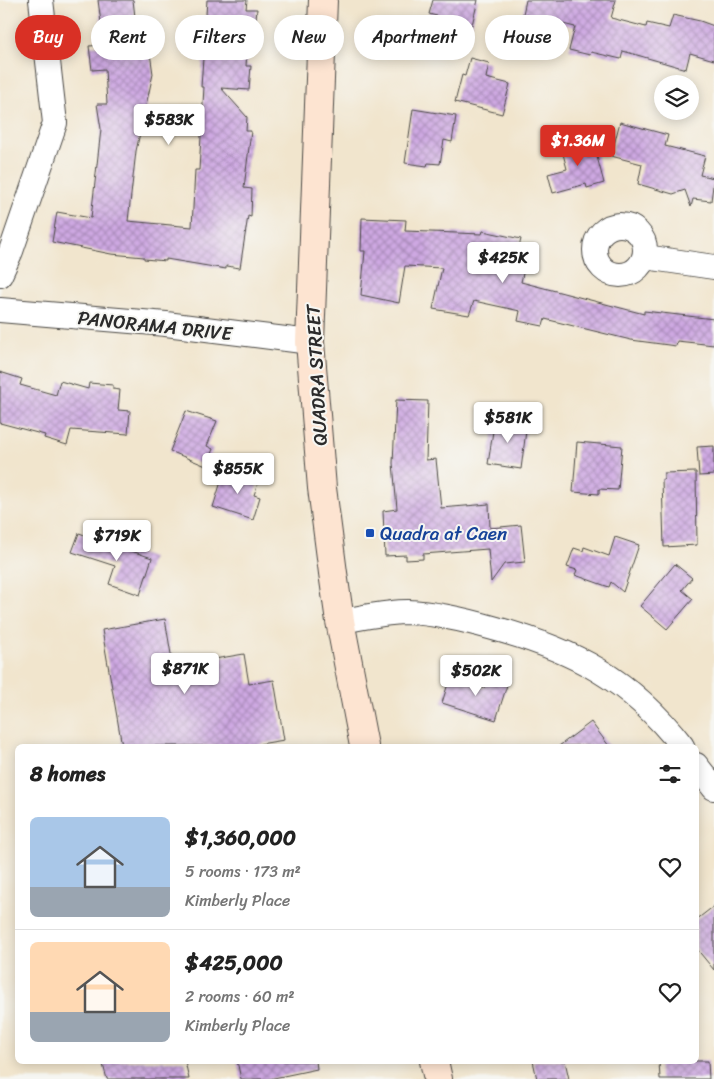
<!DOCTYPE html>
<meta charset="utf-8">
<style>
body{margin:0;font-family:Sriracha,sans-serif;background:#f2f2f2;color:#222;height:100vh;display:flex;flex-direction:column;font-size:19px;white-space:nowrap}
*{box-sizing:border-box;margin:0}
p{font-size:16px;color:#767676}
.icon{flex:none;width:28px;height:28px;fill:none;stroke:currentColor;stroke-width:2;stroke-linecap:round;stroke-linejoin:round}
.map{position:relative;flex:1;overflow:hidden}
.drawer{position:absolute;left:15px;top:744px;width:684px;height:320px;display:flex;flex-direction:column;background:#fff;border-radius:8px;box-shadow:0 2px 12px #0003}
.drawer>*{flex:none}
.banner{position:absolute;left:15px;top:15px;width:685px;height:45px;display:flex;gap:10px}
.tools{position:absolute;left:654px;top:75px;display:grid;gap:10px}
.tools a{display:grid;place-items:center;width:45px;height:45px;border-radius:50%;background:#fff;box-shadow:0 2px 12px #0003;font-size:25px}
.price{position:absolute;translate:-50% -42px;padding:0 11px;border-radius:5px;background:#fff;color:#222;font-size:16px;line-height:32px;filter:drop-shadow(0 1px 2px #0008)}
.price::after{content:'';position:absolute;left:50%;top:30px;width:15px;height:11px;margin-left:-8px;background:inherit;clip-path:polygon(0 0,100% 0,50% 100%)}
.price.active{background:#d93025;color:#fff}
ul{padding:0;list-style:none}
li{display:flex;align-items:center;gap:15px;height:125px;padding:0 15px}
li+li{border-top:1px solid #e0e0e0}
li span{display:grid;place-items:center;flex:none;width:140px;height:100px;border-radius:8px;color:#555}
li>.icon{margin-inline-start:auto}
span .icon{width:60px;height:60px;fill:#fffc;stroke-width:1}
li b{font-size:21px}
h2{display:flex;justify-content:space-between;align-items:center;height:60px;padding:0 15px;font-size:21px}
.pill{padding:0 18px;border-radius:22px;background:#fff;box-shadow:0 2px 12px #0003;font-size:18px;line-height:45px}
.pill.active{background:#d93025;color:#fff}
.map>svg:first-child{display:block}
.building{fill:url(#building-cross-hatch)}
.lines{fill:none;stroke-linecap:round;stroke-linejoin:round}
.minor-casing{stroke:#494743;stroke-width:26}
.secondary-casing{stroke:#494743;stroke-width:30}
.minor{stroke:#fff;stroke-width:24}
.secondary{stroke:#fde4d1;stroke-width:28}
.transit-dot{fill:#1a4fb4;stroke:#f6f6f2;stroke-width:2}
.labels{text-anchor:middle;stroke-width:4;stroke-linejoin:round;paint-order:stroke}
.street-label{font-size:19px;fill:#2b2b2b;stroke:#f6f6f2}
.transit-label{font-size:19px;fill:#164399;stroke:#f6f6f2;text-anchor:start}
</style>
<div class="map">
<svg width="714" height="1079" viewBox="0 0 714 1079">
<defs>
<pattern id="building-cross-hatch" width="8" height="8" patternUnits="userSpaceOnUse" patternTransform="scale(1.25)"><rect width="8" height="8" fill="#cea8e2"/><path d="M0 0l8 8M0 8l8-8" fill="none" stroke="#a789b7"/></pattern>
</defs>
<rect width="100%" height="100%" fill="#f6f6f2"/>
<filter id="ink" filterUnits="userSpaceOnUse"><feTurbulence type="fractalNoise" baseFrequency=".02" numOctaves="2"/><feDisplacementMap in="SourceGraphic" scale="10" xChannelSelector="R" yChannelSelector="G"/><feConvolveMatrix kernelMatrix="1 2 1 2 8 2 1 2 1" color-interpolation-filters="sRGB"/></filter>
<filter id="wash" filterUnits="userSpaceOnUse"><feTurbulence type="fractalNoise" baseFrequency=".0096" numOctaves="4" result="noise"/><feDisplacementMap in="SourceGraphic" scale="20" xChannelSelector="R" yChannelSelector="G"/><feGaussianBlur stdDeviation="1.12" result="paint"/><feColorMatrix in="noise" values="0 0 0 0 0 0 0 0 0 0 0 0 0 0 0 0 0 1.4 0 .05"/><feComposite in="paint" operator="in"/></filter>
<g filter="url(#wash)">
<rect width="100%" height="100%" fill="#f1e5cd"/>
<g id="blocks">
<g class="building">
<path d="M 98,0 L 133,0 L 135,17 L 142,17 L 145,39 L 148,39 L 153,74 L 136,151 L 128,221 L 192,227 L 195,170 L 199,170 L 204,87 L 201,87 L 207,0 L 247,0 L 246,9 L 257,9 L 255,28 L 224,26 L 247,51 L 246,66 L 251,66 L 249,90 L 221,88 L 247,117 L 246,131 L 251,131 L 244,188 L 252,189 L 251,217 L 248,216 L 240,268 L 226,266 L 226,269 L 166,259 L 166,261 L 144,259 L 144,257 L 111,254 L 52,242 L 57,212 L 91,218 L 101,129 L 97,104 L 107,104 L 105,69 L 92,70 L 89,46 L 104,45 Z"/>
<path d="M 433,0 L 478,0 L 472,25 L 429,14 Z"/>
<path d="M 526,0 L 616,0 L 611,18 L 646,27 L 647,23 L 669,28 L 673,15 L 700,21 L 714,26 L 714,60 L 690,53 L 686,69 L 623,51 L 621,59 L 591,52 L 590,55 L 569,50 L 575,27 L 523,14 Z"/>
<path d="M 470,58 L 489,63 L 486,78 L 510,84 L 502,114 L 455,102 L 462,75 L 465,76 Z"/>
<path d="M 413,109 L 456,116 L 452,142 L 444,140 L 440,164 L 428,163 L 427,166 L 405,163 Z"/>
<path d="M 620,122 L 668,135 L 665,146 L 705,156 L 700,175 L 714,178 L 711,201 L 693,199 L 691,207 L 685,190 L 673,194 L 638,184 L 642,164 L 611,156 Z"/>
<path d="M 592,138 L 604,183 L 587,188 L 586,184 L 553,193 L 548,174 L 567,169 L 561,146 Z"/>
<path d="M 362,218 L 406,220 L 405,231 L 482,234 L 483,231 L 521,239 L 515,263 L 525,265 L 521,282 L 644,314 L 644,311 L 714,319 L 714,345 L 677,341 L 676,346 L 631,340 L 545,319 L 543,326 L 518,321 L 520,311 L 474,301 L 469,315 L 433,309 L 442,268 L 405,266 L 399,303 L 361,295 L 365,251 L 361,251 Z"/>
<path d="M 0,372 L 22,379 L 20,385 L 56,395 L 60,381 L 88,389 L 89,383 L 113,385 L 113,389 L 120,390 L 118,410 L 130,411 L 128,434 L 71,430 L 67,445 L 44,438 L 45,435 L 0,423 Z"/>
<path d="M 396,400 L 428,401 L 426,460 L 436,459 L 441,508 L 489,504 L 490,528 L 521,525 L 525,562 L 504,564 L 491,582 L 488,549 L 423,554 L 423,559 L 406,560 L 406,555 L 385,556 L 383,511 L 397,509 L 393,463 Z"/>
<path d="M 186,411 L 217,421 L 207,446 L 213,449 L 206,466 L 170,451 Z"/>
<path d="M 495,418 L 527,423 L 521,469 L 488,464 Z"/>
<path d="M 577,442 L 622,446 L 618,490 L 599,489 L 599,494 L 573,492 Z"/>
<path d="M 714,446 L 714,475 L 699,476 L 697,447 Z"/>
<path d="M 225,469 L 259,480 L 254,495 L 260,497 L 253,520 L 213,507 Z"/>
<path d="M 696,472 L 697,545 L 664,547 L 662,479 L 664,480 L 664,473 Z"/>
<path d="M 79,533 L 152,558 L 140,595 L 109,584 L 115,566 L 72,552 Z"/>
<path d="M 615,537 L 639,545 L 623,592 L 611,582 L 609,587 L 575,575 L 577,570 L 567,567 L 574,548 L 583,551 L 584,547 L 609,556 Z"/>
<path d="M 675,564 L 692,578 L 682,590 L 693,599 L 667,629 L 640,606 Z"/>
<path d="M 165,619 L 173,666 L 244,654 L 249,684 L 274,680 L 284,740 L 260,744 L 260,746 L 122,746 L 102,630 Z"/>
<path d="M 450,677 L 484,688 L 487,679 L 507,685 L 496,720 L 442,703 Z"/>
<path d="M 591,722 L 609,746 L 559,746 Z"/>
<path d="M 714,906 L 714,970 L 696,948 L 696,920 Z"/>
<path d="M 102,1061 L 185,1061 L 189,1079 L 107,1079 Z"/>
<path d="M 237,1061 L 316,1061 L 317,1069 L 269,1079 L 241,1079 Z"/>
<path d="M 533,1061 L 565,1061 L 569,1079 L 537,1079 Z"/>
<path d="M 659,1061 L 708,1061 L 709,1079 L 660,1079 Z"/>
</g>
</g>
</g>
<g filter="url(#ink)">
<use href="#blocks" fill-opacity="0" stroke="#494743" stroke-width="1"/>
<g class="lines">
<defs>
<g id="minor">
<circle cx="620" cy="250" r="25"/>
<path d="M 645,257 L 714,267"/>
<path d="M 0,275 L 11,251 L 55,123 L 41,0"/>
<path d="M 0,310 L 166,324 L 310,342"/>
<path d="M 340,621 C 362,618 385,612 408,612 C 437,613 465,620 493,628 C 574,650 630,679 682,746"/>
<path d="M 696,765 L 714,788"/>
</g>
<g id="secondary">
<path d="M 323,0 L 310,342 L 322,488 L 333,573 L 340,621 L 364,746"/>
<path d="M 434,1061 L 438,1079"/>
</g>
</defs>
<use href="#minor" class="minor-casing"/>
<use href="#secondary" class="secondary-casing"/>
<use href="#minor" class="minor"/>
<use href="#secondary" class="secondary"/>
</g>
</g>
<rect class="transit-dot" x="365" y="528" width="10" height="10" rx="2.5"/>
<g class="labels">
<g class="street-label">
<text transform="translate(155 325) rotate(6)" y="7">PANORAMA DRIVE</text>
<text transform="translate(316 375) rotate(-93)" y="7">QUADRA STREET</text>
</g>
<g class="transit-label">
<text x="380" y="540">Quadra at Caen</text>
</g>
</g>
</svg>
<div class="tools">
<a><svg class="icon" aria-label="layers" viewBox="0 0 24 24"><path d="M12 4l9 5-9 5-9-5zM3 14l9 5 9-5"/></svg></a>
</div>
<b class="price" style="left:169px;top:146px">$583K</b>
<b class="price active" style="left:578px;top:167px">$1.36M</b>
<b class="price" style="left:503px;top:284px">$425K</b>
<b class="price" style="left:508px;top:444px">$581K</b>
<b class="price" style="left:238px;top:495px">$855K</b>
<b class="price" style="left:117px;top:562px">$719K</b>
<b class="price" style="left:185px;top:695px">$871K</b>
<b class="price" style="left:476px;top:697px">$502K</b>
<div class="banner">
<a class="pill active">Buy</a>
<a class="pill">Rent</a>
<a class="pill">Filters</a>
<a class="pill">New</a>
<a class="pill">Apartment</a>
<a class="pill">House</a>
</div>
<section class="drawer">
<h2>8 homes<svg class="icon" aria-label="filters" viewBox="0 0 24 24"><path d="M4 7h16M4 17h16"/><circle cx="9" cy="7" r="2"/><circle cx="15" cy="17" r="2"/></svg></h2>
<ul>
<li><span style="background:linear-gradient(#a9c7e8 70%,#9aa5b1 0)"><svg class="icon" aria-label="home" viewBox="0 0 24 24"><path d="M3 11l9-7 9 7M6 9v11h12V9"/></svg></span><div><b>$1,360,000</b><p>5 rooms · 173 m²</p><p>Kimberly Place</p></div><svg class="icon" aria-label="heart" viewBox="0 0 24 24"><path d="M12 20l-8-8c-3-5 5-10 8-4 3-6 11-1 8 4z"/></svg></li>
<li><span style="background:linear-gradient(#ffd9b3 70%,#9aa5b1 0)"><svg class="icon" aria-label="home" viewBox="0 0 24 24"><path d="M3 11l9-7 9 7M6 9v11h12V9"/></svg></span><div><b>$425,000</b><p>2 rooms · 60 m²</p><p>Kimberly Place</p></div><svg class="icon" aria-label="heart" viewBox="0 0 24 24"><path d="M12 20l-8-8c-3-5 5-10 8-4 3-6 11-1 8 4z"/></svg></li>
</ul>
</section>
</div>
